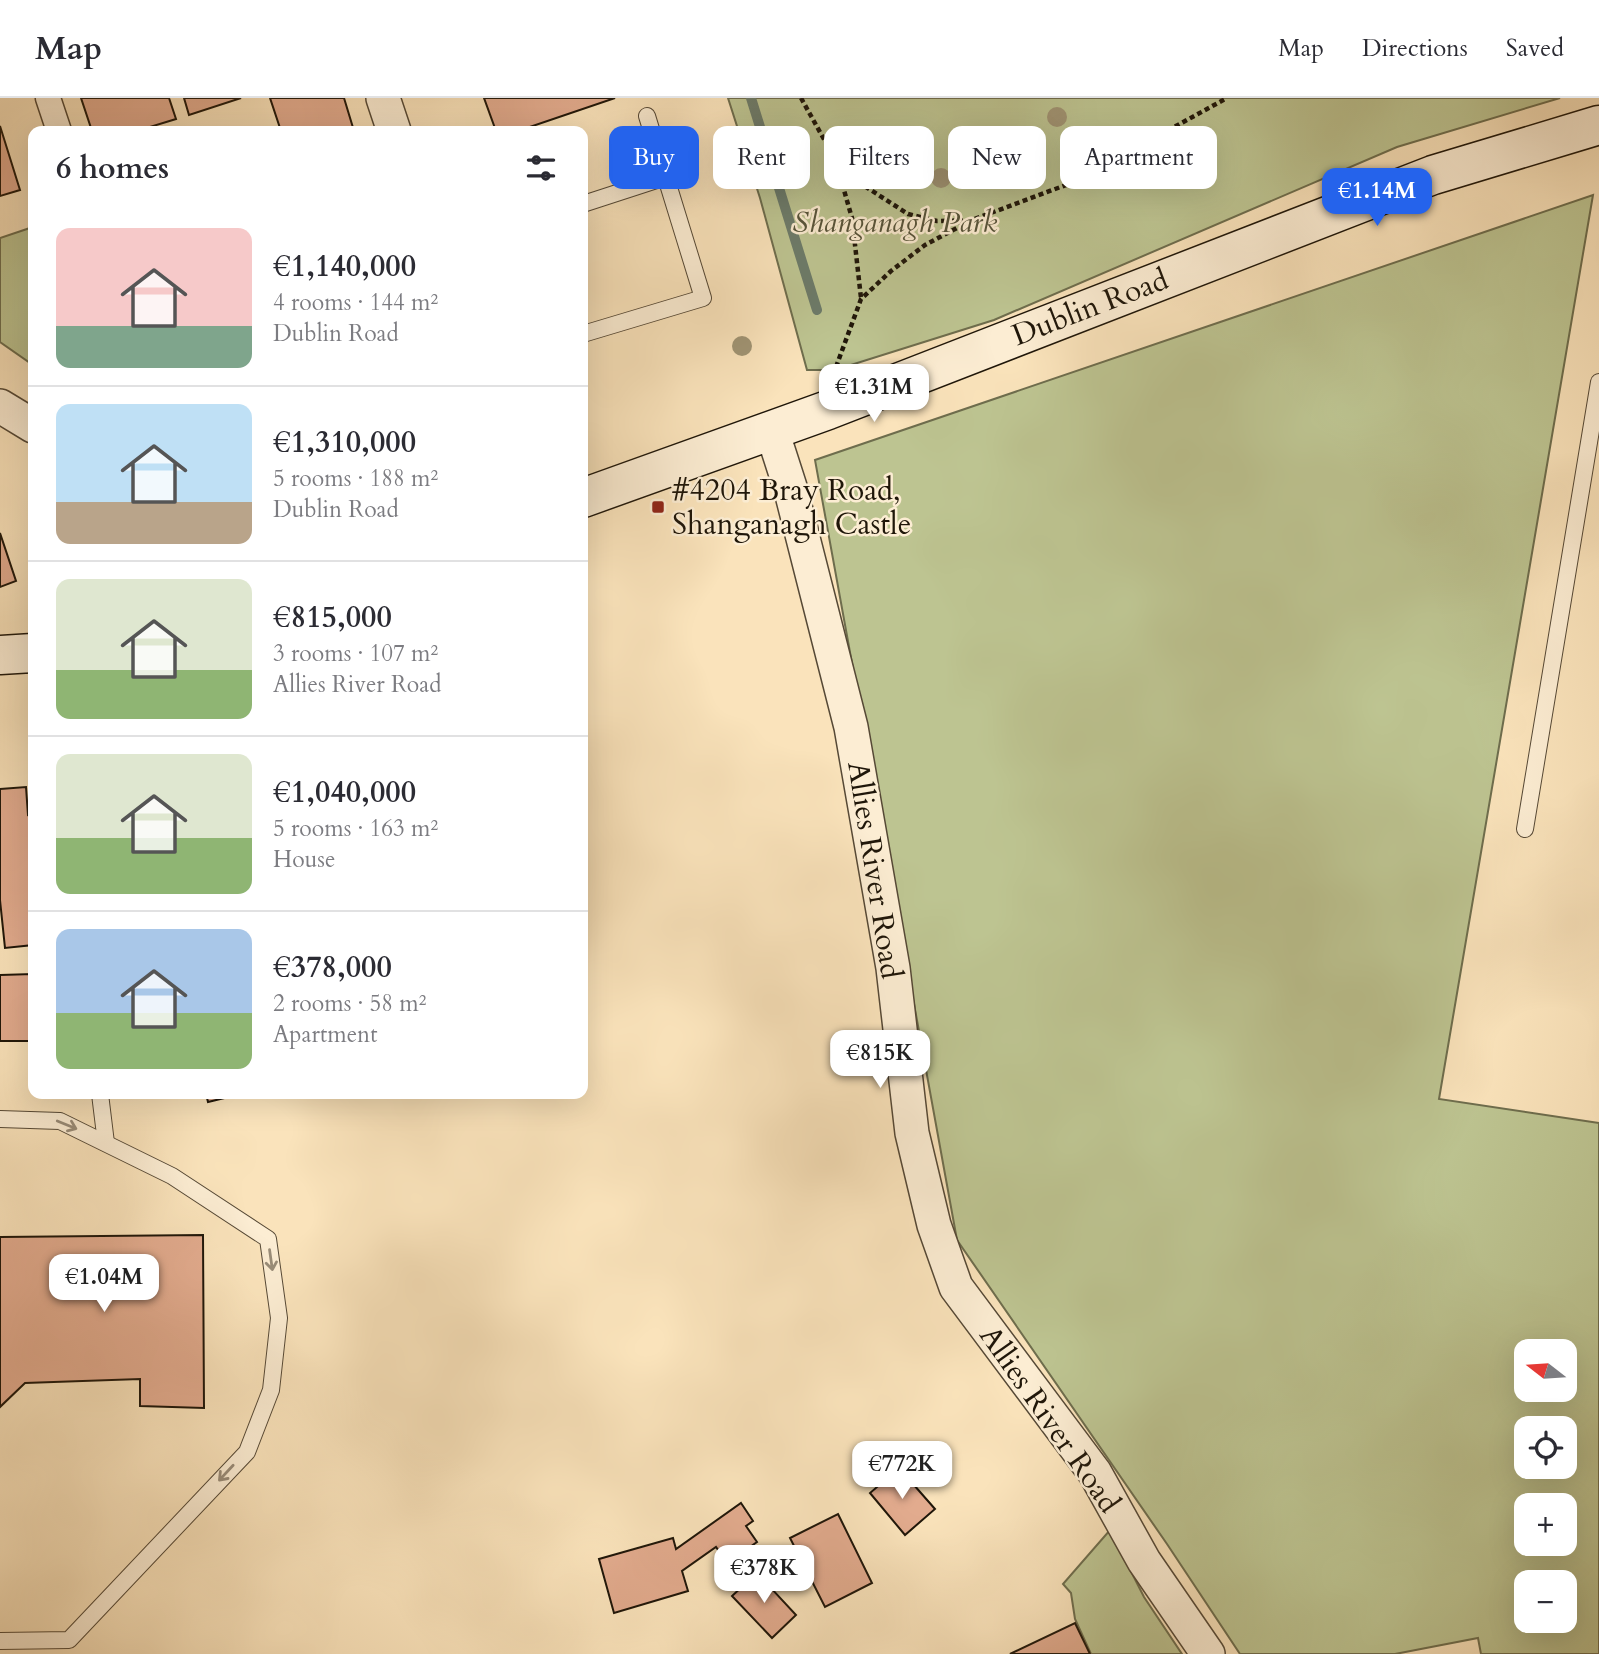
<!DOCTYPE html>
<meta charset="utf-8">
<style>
body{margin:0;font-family:Cardo,serif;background:#f7f7f7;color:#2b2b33;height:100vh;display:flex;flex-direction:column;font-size:26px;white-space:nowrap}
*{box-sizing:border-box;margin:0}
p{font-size:23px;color:#7c7c81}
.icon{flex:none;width:38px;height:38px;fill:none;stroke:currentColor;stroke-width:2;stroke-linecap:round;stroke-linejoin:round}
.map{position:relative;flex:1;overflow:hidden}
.panel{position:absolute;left:28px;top:28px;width:560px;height:973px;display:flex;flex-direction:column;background:#fff;border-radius:14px;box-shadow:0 7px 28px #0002}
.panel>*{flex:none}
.guide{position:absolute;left:609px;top:28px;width:665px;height:63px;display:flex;gap:14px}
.needle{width:46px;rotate:287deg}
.controls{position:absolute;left:1514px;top:1241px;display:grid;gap:14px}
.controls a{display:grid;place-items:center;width:63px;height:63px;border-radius:14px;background:#fff;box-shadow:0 7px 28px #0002;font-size:35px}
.price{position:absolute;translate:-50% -60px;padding:0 16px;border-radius:14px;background:#fff;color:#222;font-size:23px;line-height:46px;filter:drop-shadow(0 2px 4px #0008)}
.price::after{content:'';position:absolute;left:50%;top:42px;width:21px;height:16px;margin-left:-10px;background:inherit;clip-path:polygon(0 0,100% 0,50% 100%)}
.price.current{background:#2563eb;color:#fff}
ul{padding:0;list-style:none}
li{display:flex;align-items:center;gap:21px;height:175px;padding:0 28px}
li+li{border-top:2px solid #e1e1e2}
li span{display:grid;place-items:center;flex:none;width:196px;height:140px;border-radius:14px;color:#555}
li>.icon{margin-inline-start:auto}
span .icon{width:84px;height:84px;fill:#fffc;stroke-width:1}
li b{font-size:30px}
h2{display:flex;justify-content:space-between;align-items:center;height:84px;padding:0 28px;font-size:30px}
.pill{padding:0 24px;border-radius:14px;background:#fff;box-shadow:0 7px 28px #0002;font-size:24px;line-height:63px}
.pill.current{background:#2563eb;color:#fff}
header{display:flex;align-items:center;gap:42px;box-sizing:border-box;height:98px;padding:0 35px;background:#fff;border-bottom:2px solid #e1e1e2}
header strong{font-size:33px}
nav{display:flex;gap:38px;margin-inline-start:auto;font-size:24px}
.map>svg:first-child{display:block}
.green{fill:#bdc491;stroke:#6e6d4d;stroke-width:2;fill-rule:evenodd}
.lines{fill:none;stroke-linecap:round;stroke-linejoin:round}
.stream{stroke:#6c7b6a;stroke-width:10}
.building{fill:#e2ab8e;stroke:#1f1609;stroke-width:2}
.service-casing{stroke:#564936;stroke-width:18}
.pedestrian-casing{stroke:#564936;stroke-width:27}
.minor-casing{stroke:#564936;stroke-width:36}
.secondary-casing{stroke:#1f1609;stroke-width:41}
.path{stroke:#1f1609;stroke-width:4.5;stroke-dasharray:5 3.5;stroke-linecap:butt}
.service{stroke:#fcedd3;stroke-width:16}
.pedestrian{stroke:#fcedd3;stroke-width:24}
.minor{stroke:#fcedd3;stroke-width:33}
.secondary{stroke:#fcedd3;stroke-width:38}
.tree{fill:#a09474}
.oneway{stroke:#998c78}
.poi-dot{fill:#8f2418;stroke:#fcedd3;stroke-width:2.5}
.labels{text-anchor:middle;stroke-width:5;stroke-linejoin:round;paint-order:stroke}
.park-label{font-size:30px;font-style:italic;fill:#565339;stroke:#fcedd3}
.street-label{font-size:30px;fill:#1f1609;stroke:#fcedd3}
.poi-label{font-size:30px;fill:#1f1609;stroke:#fcedd3;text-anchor:start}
</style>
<header>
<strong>Map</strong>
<nav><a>Map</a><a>Directions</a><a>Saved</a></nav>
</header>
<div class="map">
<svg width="1599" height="1556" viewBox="0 0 1599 1556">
<rect width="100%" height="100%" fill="#fae3bb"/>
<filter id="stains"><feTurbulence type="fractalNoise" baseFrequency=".00286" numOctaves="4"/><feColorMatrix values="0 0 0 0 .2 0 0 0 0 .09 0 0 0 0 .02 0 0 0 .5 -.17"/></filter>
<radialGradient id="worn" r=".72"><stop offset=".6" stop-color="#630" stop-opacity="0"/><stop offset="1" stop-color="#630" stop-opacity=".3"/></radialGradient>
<g class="green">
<path d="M 728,0 L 1560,0 L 1397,49 L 994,222 L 835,272 L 807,272 L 760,100 Z"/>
<path d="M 1593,97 L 1439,1001 L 1599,1025 L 1599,1556 L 1481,1556 L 1478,1540 L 1395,1556 L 1240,1556 L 1167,1446 L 957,1142 L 815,362 ZM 1526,1253 L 1564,1253 L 1564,1292 L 1526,1292 ZM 1526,1330 L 1564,1330 L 1564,1368 L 1526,1368 ZM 1526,1407 L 1564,1407 L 1564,1446 L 1526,1446 ZM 1526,1484 L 1564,1484 L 1564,1522 L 1526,1522 Z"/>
<path d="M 33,129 L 33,267 L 0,244 L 0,140 Z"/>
<path d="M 1110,1432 L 1144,1499 L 1182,1556 L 1091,1556 L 1075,1521 L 1071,1495 L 1063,1486 Z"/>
</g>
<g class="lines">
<path class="stream" d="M 751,0 L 817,212"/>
</g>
<g class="building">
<path d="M 81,0 L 169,0 L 176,21 L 143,31 L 144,33 L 92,33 Z"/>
<path d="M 184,0 L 241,0 L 189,17 Z"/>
<path d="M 270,0 L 344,0 L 354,33 L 281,33 Z"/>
<path d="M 484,0 L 615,0 L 518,33 L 496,33 Z"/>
<path d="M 0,28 L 20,92 L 0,98 Z"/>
<path d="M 0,435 L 16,483 L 0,489 Z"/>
<path d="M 26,689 L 28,717 L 33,716 L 33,847 L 5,850 L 0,802 L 0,691 Z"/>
<path d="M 33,876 L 33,943 L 0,943 L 0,877 Z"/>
<path d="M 206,996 L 241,996 L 208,1004 Z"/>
<path d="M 203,1137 L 204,1310 L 140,1308 L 140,1281 L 25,1285 L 0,1309 L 0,1139 Z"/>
<path d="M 899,1370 L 935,1411 L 905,1437 L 870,1395 Z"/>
<path d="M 741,1405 L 753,1423 L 746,1428 L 757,1444 L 727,1465 L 716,1449 L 682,1473 L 688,1493 L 614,1515 L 599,1461 L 673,1440 L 676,1451 Z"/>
<path d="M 838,1416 L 872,1485 L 825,1509 L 790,1440 Z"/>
<path d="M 757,1475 L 796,1517 L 772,1540 L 732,1498 Z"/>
<path d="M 1075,1525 L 1090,1556 L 1010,1556 Z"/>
</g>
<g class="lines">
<defs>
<g id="service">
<path d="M 583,106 L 666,79"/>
<path d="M 583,236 L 703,200 L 647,18"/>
<path d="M 1525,731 L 1599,284"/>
<path d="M 100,996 L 106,1045"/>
<path d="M 0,1021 L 60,1023 L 172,1078 L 268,1141 L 279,1220 L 271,1292 L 247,1354 L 69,1542 L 0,1543"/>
</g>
<path id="pedestrian" d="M 48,0 L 59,33"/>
<g id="minor">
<path d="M 383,0 L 394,33"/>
<path d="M 0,308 L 33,328"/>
<path d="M 772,333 L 790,389 L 851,629 L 893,870 L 912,1035 L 934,1127 L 956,1189 L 1095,1375 L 1144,1463 L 1208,1556"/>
</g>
<g id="secondary">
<path d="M 583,400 L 828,312 L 1433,77 L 1599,27"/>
<path d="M 0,557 L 33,555"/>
</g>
</defs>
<use href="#service" class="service-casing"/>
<use href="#pedestrian" class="pedestrian-casing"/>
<use href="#minor" class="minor-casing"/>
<use href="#secondary" class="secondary-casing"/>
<g class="path">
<path d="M 801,0 L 835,61 L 863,87 L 908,116 L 937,123 L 972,122 L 1074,84 L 1227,0"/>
<path d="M 835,61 L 852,120 L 861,200"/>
<path d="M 836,269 L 861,201 L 891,173 L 925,147 L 968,124"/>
</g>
<use href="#service" class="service"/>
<use href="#pedestrian" class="pedestrian"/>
<use href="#minor" class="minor"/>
<use href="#secondary" class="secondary"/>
</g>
<g class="tree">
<circle cx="1057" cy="19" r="10"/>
<circle cx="941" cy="80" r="10"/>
<circle cx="742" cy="248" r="10"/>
</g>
<defs><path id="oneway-shaft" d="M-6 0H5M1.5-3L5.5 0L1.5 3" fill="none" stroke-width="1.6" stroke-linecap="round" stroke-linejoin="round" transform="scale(1.75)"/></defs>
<g class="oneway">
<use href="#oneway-shaft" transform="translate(67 1027) rotate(22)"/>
<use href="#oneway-shaft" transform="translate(271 1162) rotate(82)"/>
<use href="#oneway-shaft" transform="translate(226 1375) rotate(133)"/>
</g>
<rect class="poi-dot" x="651" y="402" width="14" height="14" rx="3.5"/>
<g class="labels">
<g class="park-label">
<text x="895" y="134">Shanganagh Park</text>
</g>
<g class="street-label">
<text transform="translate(1090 209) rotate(-21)" y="10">Dublin Road</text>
<text transform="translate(875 772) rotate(81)" y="10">Allies River Road</text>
<text transform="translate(1050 1321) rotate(55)" y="10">Allies River Road</text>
</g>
<g class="poi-label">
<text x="672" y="402">#4204 Bray Road,<tspan x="672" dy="34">Shanganagh Castle</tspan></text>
</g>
</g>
<rect width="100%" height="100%" filter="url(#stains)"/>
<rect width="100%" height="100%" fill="url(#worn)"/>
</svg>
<div class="controls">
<a><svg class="needle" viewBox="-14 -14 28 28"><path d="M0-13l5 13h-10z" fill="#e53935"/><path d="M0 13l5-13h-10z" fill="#7c7c81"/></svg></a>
<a><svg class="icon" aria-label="locate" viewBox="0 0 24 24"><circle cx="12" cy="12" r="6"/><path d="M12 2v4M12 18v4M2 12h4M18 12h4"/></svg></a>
<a>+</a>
<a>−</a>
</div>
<b class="price current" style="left:1377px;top:130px">€1.14M</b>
<b class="price" style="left:874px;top:326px">€1.31M</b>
<b class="price" style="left:880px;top:992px">€815K</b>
<b class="price" style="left:104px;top:1216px">€1.04M</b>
<b class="price" style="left:902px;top:1403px">€772K</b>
<b class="price" style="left:764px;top:1507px">€378K</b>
<div class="guide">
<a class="pill current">Buy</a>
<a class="pill">Rent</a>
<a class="pill">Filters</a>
<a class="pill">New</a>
<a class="pill">Apartment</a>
</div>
<section class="panel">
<h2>6 homes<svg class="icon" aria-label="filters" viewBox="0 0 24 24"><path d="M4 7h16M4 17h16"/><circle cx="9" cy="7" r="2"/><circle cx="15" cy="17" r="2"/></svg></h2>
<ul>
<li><span style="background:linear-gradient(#f6c9c9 70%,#7fa58c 0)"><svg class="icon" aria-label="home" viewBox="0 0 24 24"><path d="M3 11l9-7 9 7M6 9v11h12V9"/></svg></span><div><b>€1,140,000</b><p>4 rooms · 144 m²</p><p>Dublin Road</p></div></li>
<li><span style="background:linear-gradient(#bfe0f5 70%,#b9a48a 0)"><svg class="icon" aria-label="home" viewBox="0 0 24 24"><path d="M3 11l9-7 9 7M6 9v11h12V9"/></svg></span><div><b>€1,310,000</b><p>5 rooms · 188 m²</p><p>Dublin Road</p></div></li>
<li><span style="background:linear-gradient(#dfe7d0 65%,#8fb573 0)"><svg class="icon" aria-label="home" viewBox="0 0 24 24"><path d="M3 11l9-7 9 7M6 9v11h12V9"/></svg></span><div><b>€815,000</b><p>3 rooms · 107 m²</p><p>Allies River Road</p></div></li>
<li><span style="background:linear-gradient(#dfe7d0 60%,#8fb573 0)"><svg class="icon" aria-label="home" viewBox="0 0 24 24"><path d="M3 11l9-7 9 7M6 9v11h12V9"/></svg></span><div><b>€1,040,000</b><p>5 rooms · 163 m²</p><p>House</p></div></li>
<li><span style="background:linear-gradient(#a9c7e8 60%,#8fb573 0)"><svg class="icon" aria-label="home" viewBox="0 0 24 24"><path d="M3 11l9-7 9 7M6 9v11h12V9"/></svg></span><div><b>€378,000</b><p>2 rooms · 58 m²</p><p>Apartment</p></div></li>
</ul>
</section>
</div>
